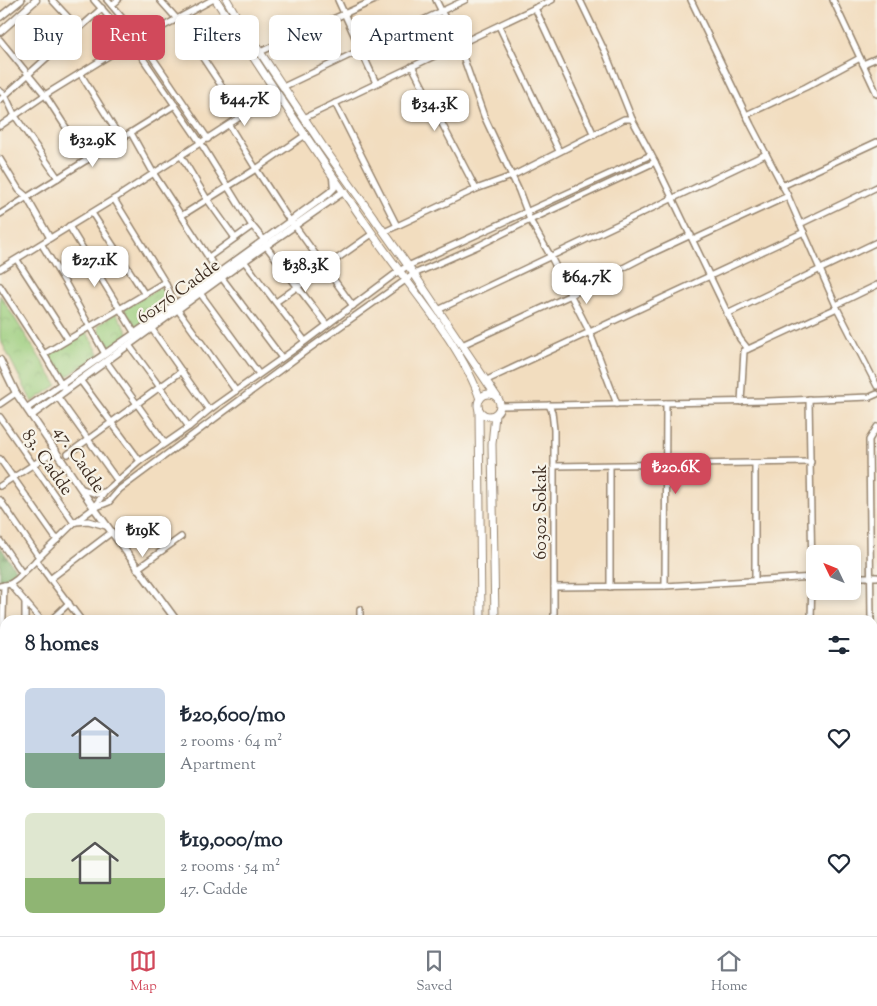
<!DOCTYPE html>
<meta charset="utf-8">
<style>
body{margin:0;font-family:"Sorts Mill Goudy",serif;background:#f2f2f3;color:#1f2937;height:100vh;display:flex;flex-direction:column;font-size:19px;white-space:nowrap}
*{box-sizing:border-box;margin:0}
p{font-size:16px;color:#747a83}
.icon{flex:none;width:28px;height:28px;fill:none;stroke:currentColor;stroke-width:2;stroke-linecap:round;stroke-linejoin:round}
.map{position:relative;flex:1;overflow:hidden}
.drawer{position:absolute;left:0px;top:615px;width:878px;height:321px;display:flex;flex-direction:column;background:#fff;border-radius:15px 15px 0 0;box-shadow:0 2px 8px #0003}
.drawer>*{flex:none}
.top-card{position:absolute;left:15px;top:15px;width:500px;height:45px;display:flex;gap:10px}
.needle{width:32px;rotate:313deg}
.buttons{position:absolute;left:806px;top:545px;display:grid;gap:10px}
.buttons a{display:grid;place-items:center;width:55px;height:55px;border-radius:8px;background:#fff;box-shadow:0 2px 8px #0003;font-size:25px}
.price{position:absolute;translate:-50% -42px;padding:0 11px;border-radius:10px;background:#fff;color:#222;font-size:16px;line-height:32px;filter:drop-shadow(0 1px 2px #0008)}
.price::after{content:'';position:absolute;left:50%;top:30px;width:15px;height:11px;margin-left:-8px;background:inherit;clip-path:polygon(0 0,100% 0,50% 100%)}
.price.current{background:#d1495b;color:#fff}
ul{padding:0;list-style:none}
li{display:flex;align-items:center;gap:15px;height:125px;padding:0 25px}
li span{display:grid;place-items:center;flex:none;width:140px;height:100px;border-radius:8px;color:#555}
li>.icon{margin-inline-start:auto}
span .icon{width:60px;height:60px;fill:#fffc;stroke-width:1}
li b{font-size:21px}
h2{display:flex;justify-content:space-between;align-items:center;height:60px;padding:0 25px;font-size:21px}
.chip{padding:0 18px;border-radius:8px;background:#fff;box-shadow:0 2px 8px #0003;font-size:18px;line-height:45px}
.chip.current{background:#d1495b;color:#fff}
.dock{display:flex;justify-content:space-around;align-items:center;height:70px;border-top:1px solid #e0e1e3;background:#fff;font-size:14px;color:#747a83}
.dock a{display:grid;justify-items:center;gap:2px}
.dock .current{color:#d1495b}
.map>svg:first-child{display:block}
.forest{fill:url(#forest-firs);stroke:#5c6d45}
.park{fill:url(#park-crowns);stroke:#6b7c4e}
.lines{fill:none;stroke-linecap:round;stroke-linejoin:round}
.minor-casing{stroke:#96846e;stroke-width:8}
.tertiary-casing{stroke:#96846e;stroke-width:9}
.secondary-casing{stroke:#96846e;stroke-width:9}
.primary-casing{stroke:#96846e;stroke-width:10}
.minor{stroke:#fff;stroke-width:5}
.tertiary{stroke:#fff;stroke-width:6}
.secondary{stroke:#fff;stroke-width:7}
.primary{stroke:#fff;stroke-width:8}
.labels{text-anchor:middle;stroke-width:4.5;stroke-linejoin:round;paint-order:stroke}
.street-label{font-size:18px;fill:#3b2a1e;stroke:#f7f3e8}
</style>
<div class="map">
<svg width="877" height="936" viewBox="0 0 877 936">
<defs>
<pattern id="forest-firs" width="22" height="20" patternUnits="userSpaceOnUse" patternTransform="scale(1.25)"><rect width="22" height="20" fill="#7cb06c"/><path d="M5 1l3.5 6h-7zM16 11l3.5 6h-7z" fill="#678f58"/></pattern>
<pattern id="park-crowns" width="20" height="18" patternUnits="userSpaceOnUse" patternTransform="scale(1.25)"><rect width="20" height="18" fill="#9bcd7d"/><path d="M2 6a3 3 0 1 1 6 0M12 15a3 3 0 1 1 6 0" fill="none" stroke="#86b06c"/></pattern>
</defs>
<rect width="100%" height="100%" fill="#f7f3e8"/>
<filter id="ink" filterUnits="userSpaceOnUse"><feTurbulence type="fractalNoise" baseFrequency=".02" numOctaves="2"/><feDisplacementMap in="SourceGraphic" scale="10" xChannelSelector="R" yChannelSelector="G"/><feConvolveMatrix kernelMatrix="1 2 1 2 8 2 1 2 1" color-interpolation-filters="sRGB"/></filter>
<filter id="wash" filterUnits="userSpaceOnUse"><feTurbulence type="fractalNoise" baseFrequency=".0096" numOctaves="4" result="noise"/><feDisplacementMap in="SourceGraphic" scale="20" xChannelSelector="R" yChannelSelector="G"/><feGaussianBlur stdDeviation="1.12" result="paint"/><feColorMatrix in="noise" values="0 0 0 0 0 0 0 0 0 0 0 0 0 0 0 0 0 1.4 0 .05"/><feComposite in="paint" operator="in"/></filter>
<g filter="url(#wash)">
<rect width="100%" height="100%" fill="#f2ddbf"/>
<path class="forest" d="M 0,546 L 17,572 L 6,581 L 0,581 Z"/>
<g class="park">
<path d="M 161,287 L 167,296 L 167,307 L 136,327 L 124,309 Z"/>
<path d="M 0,295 L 57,385 L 32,402 L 0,339 Z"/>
<path d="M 116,313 L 129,334 L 111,348 L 100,337 L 98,325 Z"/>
<path d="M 86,331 L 100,355 L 63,379 L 48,354 Z"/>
</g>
</g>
<g filter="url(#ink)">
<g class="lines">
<defs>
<g id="minor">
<path d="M 52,0 L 79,29"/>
<path d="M 94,0 L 133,44 L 202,145 L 250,223 L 264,240 L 266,246 L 327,325"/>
<path d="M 107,0 L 140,39 L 208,139"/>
<path d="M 160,0 L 177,19 L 242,117"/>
<path d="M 338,0 L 376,83"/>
<path d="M 436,0 L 460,48 L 484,116 L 519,191 L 530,220 L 551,257 L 590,333 L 617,404"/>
<path d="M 580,0 L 606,54 L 632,119"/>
<path d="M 691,0 L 751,125 L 787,194 L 837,308 L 877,386"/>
<path d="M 833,0 L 877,94"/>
<path d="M 112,5 L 118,0"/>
<path d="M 535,8 L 594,135"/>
<path d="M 20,14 L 54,51"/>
<path d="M 499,26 L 559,151"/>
<path d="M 0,40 L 45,95 L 87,160"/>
<path d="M 260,52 L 375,0"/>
<path d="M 863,64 L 877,58"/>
<path d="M 412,66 L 476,189"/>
<path d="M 80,73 L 121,139"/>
<path d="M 283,87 L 465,0"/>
<path d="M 0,91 L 5,95 L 15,116 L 58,178"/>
<path d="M 0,100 L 102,8"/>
<path d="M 335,103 L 397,226"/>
<path d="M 746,115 L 806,87 L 860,58"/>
<path d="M 304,118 L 552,0"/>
<path d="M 229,125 L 256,169 L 290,221 L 295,226 L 353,306"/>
<path d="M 0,126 L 45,95 L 131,42 L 140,39 L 212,0"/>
<path d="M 131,133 L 154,174 L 222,278 L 282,358"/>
<path d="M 181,156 L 207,199 L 235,238"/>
<path d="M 0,159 L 19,190 L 26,196 L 50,238"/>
<path d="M 782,186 L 877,142"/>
<path d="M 114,199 L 165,282 L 178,310 L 236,391"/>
<path d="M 92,213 L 144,293"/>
<path d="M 0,214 L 175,105"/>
<path d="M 181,216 L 256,169 L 304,136"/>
<path d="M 800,224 L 877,187"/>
<path d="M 69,226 L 137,337"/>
<path d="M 384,232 L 476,189 L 512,176 L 624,119 L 632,119 L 655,162 L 740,339 L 748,349"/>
<path d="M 693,240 L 788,196"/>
<path d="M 42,245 L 66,284 L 105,354"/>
<path d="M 209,257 L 252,226"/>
<path d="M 17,260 L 68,339"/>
<path d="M 244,261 L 305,341"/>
<path d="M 0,269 L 114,199 L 277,93"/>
<path d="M 0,286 L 44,354 L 65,390"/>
<path d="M 200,293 L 259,374"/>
<path d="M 276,302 L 372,234"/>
<path d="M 836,305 L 877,285"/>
<path d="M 438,310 L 766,154"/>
<path d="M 727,314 L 877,242"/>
<path d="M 152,329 L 209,410"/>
<path d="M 129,345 L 189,427"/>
<path d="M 462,345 L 571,295 L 648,255 L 691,235"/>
<path d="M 44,354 L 165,282"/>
<path d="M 106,361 L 165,443"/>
<path d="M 80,380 L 140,461"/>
<path d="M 487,380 L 804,232"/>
<path d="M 57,396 L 117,480"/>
<path d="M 809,399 L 812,577 L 811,620"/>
<path d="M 741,402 L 744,351 L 837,308"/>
<path d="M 0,404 L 16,393"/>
<path d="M 549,405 L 552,412 L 554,430 L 554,620"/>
<path d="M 501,406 L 768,401 L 870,397 L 877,394"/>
<path d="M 0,417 L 74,523"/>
<path d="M 68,454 L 182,371"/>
<path d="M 0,459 L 57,540"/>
<path d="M 755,463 L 755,581"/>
<path d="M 554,466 L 811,462"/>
<path d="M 610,466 L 610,587"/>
<path d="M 0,486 L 56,450"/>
<path d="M 83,489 L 96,494 L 104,492"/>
<path d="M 0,500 L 39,557"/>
<path d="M 94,507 L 105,492 L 140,461 L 189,427 L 209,410 L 295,349 L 399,271 L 408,266 L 651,155"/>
<path d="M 76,522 L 88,521 L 106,526"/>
<path d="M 0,541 L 22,573"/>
<path d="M 36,560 L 81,620"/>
<path d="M 137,569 L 181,537"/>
<path d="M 852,577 L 877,577"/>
<path d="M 50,579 L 112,532"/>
<path d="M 10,584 L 41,620"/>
<path d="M 0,586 L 10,584 L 17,579 L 74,523 L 94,508 L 109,502 L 120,489 L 303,353 L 414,274 L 478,246 L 530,220 L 655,162"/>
<path d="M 665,586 L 666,403"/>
<path d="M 554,587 L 665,586 L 815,577"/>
<path d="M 25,602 L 25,620"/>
<path d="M 51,620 L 69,603"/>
<path d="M 360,620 L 360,609"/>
<path d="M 871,620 L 869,440 L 877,427"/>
<path d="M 0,704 L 4,585"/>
<path d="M 872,713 L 874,787"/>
<path d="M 0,724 L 5,724"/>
<path d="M 0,812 L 5,812"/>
<path d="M 0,894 L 5,893"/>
</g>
<g id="tertiary">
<path d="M 0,17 L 21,0"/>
<path d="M 0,32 L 36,0"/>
<path d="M 0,360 L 16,393 L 94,508 L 176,620"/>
<path d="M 27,408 L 147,325 L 329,193 L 334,188 L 333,178"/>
<path d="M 32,415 L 244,261 L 343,192"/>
<path d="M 872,872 L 877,861"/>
<path d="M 853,936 L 854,931"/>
<path d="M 863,936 L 863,931"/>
</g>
<g id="secondary">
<path d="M 216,0 C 269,82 323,163 379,243 C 412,290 462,346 480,399"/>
<path d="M 227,0 L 238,19 L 324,148 L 414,274 L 497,397"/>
<circle cx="489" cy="405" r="11"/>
<path d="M 479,410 L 481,620"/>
<path d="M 495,415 L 492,444 L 495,620"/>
<path d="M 498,931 L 498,936"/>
<path d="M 487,936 L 487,931"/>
</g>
<g id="primary">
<path d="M 0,848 L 5,848"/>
<path d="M 872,851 L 877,845"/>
<path d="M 0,859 L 5,859"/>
<path d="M 872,878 L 877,880"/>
<path d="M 872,889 L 877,891"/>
<path d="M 872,917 L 877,913"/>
</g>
</defs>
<use href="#minor" class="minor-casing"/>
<use href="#tertiary" class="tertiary-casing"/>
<use href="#secondary" class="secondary-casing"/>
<use href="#primary" class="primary-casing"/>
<use href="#minor" class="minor"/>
<use href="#tertiary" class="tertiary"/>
<use href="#secondary" class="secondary"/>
<use href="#primary" class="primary"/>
</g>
</g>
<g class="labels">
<g class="street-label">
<text transform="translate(178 291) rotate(-36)" y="6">60176 Cadde</text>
<text transform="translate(80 459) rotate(56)" y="6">47. Cadde</text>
<text transform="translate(48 462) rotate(55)" y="6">83. Cadde</text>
<text transform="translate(540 512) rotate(-90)" y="6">60302 Sokak</text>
</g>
</g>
</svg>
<div class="buttons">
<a><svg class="needle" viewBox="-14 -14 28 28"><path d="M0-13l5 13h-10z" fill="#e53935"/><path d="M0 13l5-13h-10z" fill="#747a83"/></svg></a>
</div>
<b class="price" style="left:245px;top:127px">₺44.7K</b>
<b class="price" style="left:435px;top:132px">₺34.3K</b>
<b class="price" style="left:93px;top:168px">₺32.9K</b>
<b class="price" style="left:95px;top:288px">₺27.1K</b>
<b class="price" style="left:306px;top:293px">₺38.3K</b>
<b class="price" style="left:587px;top:305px">₺64.7K</b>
<b class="price current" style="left:676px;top:495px">₺20.6K</b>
<b class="price" style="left:143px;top:558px">₺19K</b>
<div class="top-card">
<a class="chip">Buy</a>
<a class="chip current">Rent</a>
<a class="chip">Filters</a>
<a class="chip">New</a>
<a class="chip">Apartment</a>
</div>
<section class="drawer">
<h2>8 homes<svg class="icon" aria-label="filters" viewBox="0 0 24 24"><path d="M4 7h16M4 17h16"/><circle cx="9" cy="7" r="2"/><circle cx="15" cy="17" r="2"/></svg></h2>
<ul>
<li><span style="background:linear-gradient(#c9d6e8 65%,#7fa58c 0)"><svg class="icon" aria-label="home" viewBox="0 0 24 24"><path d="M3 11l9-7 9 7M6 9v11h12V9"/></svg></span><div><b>₺20,600/mo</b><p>2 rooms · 64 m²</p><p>Apartment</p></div><svg class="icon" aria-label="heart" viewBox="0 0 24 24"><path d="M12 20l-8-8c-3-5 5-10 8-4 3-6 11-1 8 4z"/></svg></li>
<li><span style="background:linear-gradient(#dfe7d0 65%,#8fb573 0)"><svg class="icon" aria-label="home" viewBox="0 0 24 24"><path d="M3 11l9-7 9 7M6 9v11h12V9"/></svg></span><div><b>₺19,000/mo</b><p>2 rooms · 54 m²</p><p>47. Cadde</p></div><svg class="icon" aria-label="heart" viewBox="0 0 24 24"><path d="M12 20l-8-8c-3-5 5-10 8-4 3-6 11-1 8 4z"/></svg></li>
</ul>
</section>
</div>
<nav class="dock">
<a class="current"><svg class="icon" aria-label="map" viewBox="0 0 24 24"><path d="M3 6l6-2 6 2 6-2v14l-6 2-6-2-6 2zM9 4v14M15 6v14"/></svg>Map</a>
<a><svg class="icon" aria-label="saved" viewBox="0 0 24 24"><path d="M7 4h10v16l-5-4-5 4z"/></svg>Saved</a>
<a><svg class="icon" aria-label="home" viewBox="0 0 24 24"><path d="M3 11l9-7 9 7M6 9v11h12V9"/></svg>Home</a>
</nav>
